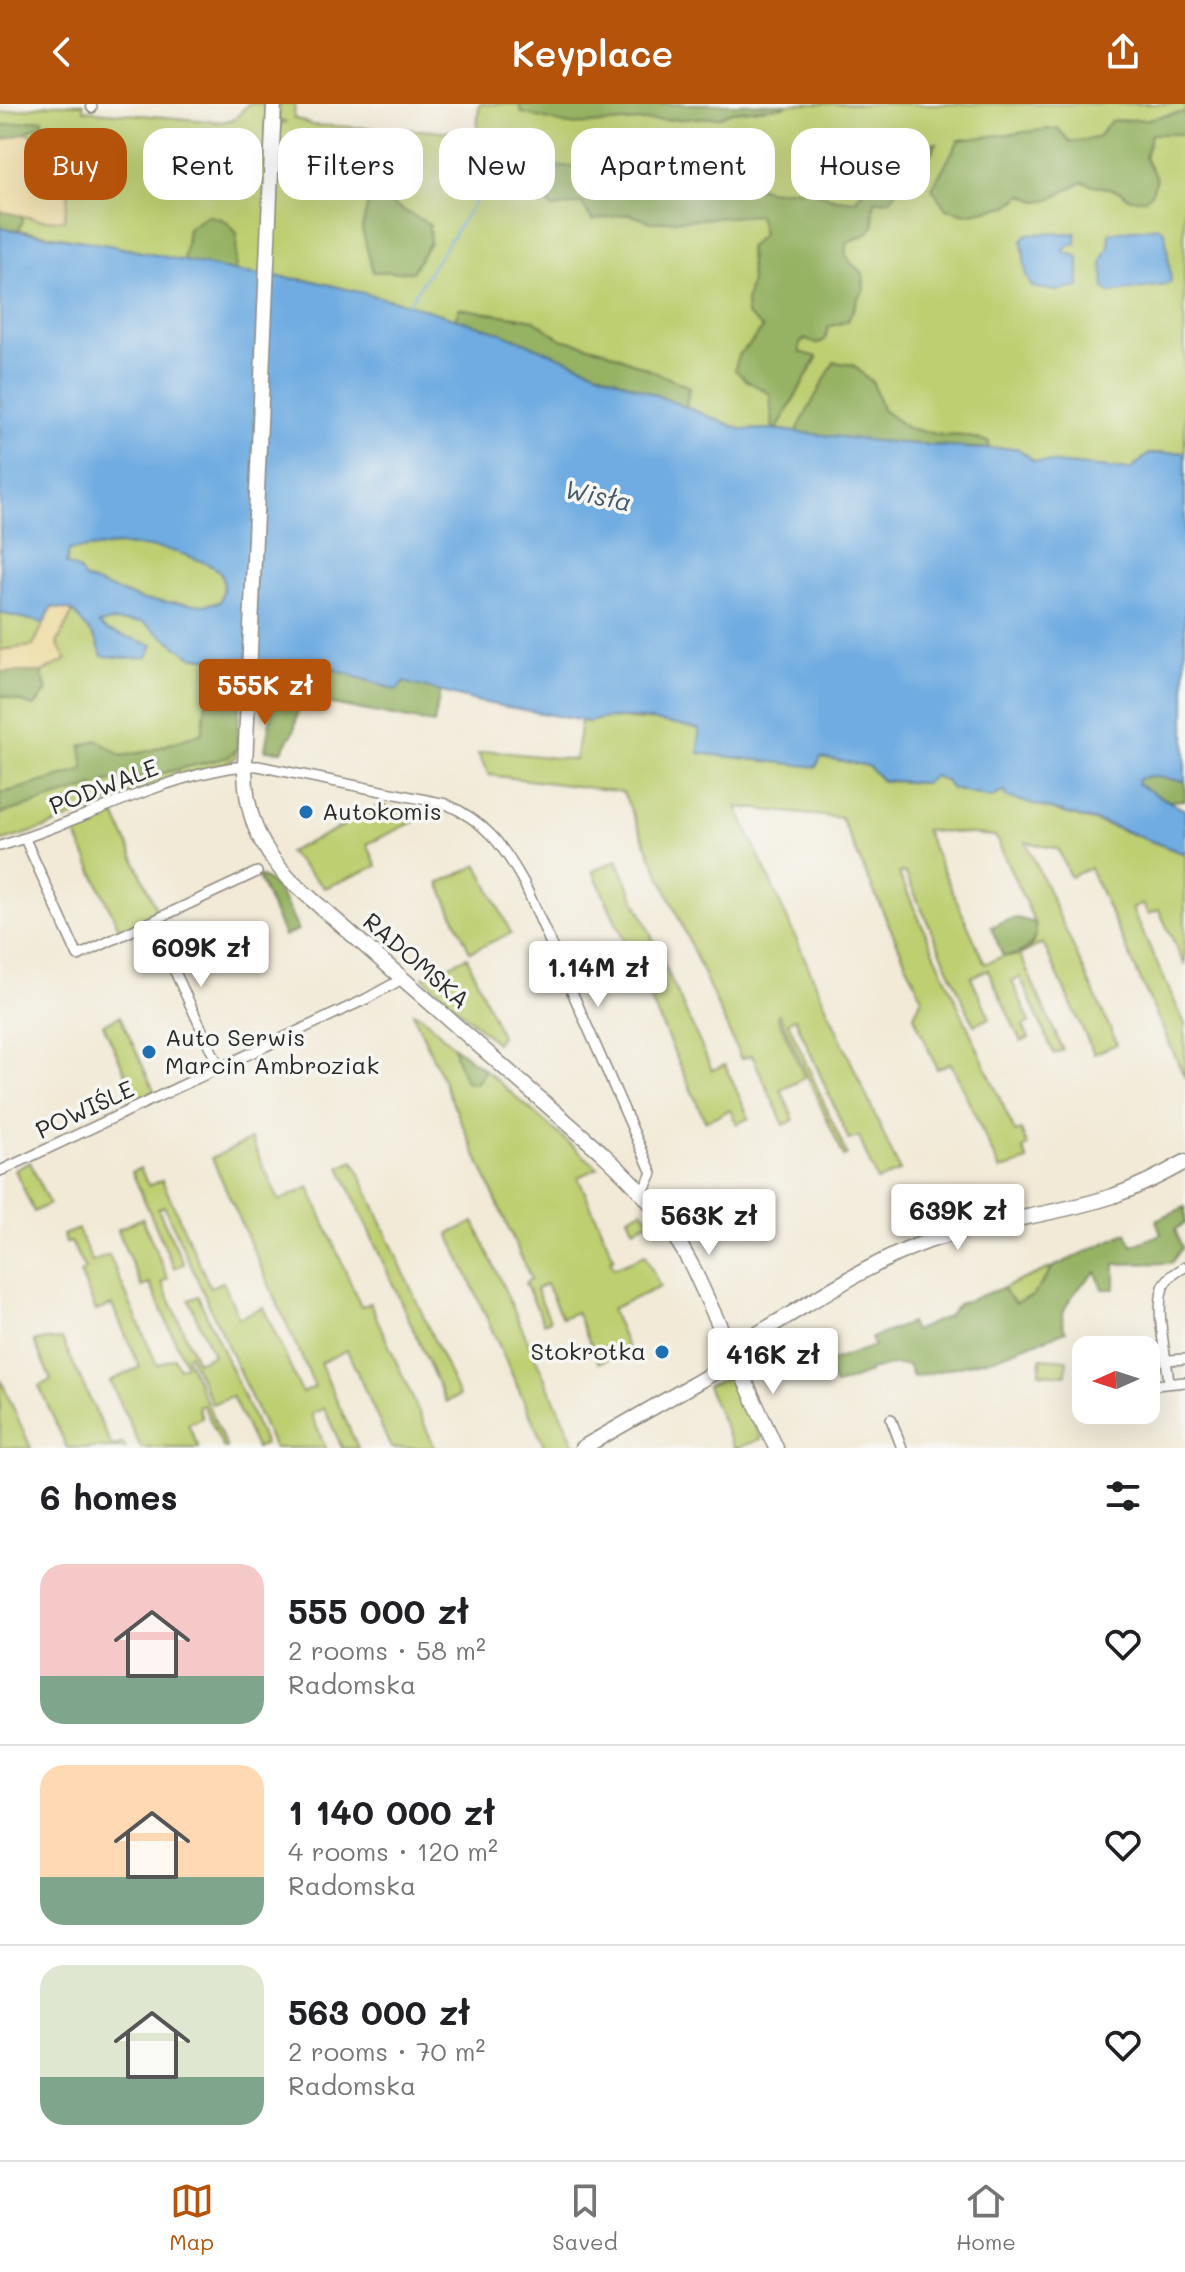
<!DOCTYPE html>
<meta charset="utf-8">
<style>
body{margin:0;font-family:Mali,sans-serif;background:#f6f6f6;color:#202124;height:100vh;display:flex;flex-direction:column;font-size:30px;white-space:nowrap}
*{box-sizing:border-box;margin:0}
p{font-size:26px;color:#757577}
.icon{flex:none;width:44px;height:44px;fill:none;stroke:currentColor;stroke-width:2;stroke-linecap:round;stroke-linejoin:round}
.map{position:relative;height:1344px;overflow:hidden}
.side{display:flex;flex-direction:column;background:#fff;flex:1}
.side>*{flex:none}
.hud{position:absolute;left:24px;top:24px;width:1138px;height:72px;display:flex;gap:16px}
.needle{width:52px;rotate:267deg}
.tools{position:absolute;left:1072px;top:1232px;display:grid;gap:16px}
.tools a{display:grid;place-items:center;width:88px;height:88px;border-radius:16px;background:#fff;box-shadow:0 8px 32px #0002;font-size:40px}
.price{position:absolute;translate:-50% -68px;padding:0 18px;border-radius:8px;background:#fff;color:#222;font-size:26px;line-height:52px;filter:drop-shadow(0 2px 4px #0008)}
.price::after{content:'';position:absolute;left:50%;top:48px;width:24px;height:18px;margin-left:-12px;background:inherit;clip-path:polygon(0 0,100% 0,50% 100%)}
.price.current{background:#b45309;color:#fff}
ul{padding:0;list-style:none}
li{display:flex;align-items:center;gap:24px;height:200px;padding:0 40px}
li+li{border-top:2px solid #e0e0e0}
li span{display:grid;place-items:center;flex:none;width:224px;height:160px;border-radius:24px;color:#555}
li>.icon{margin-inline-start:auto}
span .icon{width:96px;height:96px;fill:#fffc;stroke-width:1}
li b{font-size:34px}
h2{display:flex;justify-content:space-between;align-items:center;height:96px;padding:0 40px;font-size:34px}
.pill{padding:0 28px;border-radius:24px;background:#fff;box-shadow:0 8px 32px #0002;font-size:28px;line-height:72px}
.pill.current{background:#b45309;color:#fff}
header{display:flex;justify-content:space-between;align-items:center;height:104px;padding:0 40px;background:#b45309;color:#fff;font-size:36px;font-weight:600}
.menu{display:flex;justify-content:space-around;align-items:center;height:112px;border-top:2px solid #e0e0e0;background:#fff;font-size:22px;color:#757577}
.menu a{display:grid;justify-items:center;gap:4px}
.menu .current{color:#b45309}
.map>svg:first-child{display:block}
.green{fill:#becf72;stroke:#747d4e;stroke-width:2;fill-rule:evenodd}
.forest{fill:#96b264;stroke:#606e48;stroke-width:2}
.sand{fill:#eeda9e;stroke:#8c8264;stroke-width:2}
.water{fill:#6face1;stroke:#4d6c86;stroke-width:2;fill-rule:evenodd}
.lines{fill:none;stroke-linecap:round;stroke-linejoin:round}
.stream{stroke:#6face1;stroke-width:2}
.street-casing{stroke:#8e8a81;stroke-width:12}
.secondary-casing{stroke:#8e8a81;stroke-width:17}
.street{stroke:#fff;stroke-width:9}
.secondary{stroke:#fff;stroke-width:14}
.poi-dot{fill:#1f6fb2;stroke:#f6f6f2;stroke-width:3}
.labels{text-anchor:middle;stroke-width:7;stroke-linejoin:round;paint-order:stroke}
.street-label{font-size:24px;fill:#2b2b2b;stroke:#f6f6f2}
.poi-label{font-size:24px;fill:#2b2b2b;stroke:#f6f6f2;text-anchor:start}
.water-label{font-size:26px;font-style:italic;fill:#43586b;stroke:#f6f6f2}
</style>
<header><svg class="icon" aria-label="back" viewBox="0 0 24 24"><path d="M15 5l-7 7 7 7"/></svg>Keyplace<svg class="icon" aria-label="share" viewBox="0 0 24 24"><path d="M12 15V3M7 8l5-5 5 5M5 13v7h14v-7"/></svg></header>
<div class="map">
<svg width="1185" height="1344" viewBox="0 0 1185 1344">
<rect width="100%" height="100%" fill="#f6f6f2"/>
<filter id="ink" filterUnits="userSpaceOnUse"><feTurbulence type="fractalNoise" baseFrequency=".0125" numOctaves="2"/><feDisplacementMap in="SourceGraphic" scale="16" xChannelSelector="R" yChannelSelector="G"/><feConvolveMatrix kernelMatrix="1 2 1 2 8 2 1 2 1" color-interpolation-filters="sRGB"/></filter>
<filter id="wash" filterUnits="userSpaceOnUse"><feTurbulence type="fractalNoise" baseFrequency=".006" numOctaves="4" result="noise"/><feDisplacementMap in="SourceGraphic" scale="32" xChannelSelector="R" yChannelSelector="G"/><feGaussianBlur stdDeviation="1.8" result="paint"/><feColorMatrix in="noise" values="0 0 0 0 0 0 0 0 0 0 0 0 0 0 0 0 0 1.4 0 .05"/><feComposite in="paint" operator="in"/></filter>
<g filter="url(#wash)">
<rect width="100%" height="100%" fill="#f2ead7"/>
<g class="green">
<path d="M 54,0 L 83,0 L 84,6 L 222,18 L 235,15 L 248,0 L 267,0 L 265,28 L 279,29 L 281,19 L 287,18 L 279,17 L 280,0 L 295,0 L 294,14 L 312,21 L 477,29 L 479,0 L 519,0 L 522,9 L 720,13 L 732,8 L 785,2 L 785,0 L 1185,0 L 1185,8 L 1147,15 L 1111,17 L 1097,34 L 1070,38 L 1008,102 L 1023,91 L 1037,97 L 1051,95 L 1082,78 L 1122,88 L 1130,95 L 1145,54 L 1151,30 L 1184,30 L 1185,348 L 1149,350 L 1130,366 L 1034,357 L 1017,344 L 988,345 L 989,338 L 965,332 L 941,331 L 907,324 L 882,306 L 873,279 L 853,261 L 835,258 L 796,328 L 777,325 L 817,254 L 800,248 L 800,239 L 828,223 L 848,217 L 858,194 L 864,186 L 863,170 L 850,158 L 845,149 L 848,138 L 865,131 L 874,122 L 873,106 L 875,96 L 902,80 L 936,40 L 865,83 L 855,97 L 835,95 L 807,85 L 772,87 L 739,78 L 512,77 L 530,84 L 553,104 L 582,99 L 592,116 L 629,110 L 652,118 L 758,110 L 763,130 L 749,144 L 751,177 L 746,198 L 747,210 L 763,224 L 750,240 L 738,251 L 746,276 L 770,290 L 773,325 L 743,326 L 686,303 L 689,283 L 604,246 L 561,235 L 534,216 L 459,204 L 455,215 L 314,177 L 235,168 L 237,129 L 188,125 L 184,157 L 108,141 L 19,126 L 23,116 L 21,112 L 42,116 L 64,116 L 71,74 L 84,34 L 49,37 L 25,29 L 42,19 L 0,22 L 0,9 ZM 377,83 L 393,101 L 429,120 L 362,125 L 368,99 L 367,85 Z"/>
<path d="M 115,441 C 146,442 167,443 196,455 C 203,458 214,462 219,467 C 227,476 223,488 220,498 L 203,501 L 143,496 L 85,475 L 77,465 L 66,461 L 69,446 Z"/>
<path d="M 73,507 L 97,537 L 147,553 L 153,541 L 108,527 L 98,520 L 111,517 L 143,518 L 191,552 L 226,558 L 224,584 L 206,598 L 202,629 L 149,647 L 121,652 L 97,636 L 81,642 L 85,666 L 0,690 L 0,591 L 35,602 L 47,587 L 41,568 L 66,556 L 57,540 Z"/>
<path d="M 0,509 L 44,519 L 33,542 L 0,546 Z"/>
<path d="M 602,614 L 663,617 L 699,625 L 700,649 L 816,663 L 821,653 L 868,662 L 882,677 L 923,679 L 934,672 L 946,677 L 952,685 L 991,694 L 1004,687 L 1006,693 L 1107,721 L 1185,750 L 1185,862 L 1159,806 L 1148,810 L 1143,800 L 1132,805 L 1185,920 L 1185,974 L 1090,764 L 1070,773 L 1058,745 L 1026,738 L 1117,940 L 1094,950 L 1043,839 L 1020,851 L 1063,946 L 1054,950 L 1020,873 L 1012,877 L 1030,918 L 1023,922 L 1029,934 L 1021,938 L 988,866 L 971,873 L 990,914 L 974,921 L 905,768 L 899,770 L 1015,1028 L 1021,1026 L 1028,1042 L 1023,1045 L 1028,1057 L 1000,1066 L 951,959 L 937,965 L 914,912 L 922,894 L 841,714 L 737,703 L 900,1067 L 877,1077 L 859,1033 L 849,1036 L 795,914 L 788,918 L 847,1051 L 844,1053 L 779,910 L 777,912 L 805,974 L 781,986 L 794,1016 L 784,1021 L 752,951 L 741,955 L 623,688 L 489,671 L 478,650 L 492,647 L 575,656 L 581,617 L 589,618 ZM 925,726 L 995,732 L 1035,819 L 1036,827 L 1032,841 L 1016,852 L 1003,852 L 985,860 Z"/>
<path d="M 237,645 L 235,654 L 228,658 L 161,677 L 45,724 L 0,738 L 0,710 L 111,677 L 146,673 L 228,653 Z"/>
<path d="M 381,701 L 426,712 L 367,740 L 377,762 L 325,784 L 288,748 L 343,722 L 343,719 Z"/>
<path d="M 114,708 L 159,811 L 121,829 L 72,722 Z"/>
<path d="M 617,756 L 712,966 L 725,961 L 749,1014 L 737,1020 L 730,1006 L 705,1017 L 593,767 Z"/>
<path d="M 478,761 L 511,829 L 470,848 L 439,779 Z"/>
<path d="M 467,853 L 501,932 L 496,939 L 423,873 Z"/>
<path d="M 413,909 L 422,912 L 454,943 L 456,954 L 476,979 L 485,966 L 598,1064 L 578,1073 L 614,1154 L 610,1156 L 614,1164 L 645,1151 L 660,1183 L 611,1205 L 628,1245 L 599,1259 L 576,1208 L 562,1214 L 546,1180 L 536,1185 L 550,1216 L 544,1219 L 525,1179 L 531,1175 Z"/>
<path d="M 120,912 L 156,991 L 139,999 L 103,920 Z"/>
<path d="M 251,1035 L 279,1097 L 309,1083 L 361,1203 L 370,1199 L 435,1344 L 391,1344 L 347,1246 L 320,1259 L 358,1344 L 342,1344 L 324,1304 L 311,1310 L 326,1344 L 274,1344 L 164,1102 L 158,1105 L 184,1160 L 174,1164 L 132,1068 L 140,1064 L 149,1082 L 162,1076 L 210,1183 L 223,1178 L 239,1214 L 263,1203 L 302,1289 L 315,1283 L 212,1054 Z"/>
<path d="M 354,1057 L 459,1292 L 446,1298 L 340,1063 Z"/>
<path d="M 30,1058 L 49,1100 L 34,1108 L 15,1066 Z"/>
<path d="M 642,1106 L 651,1117 L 633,1125 L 628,1113 Z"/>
<path d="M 142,1114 L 168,1175 L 162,1178 L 197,1258 L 213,1251 L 189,1196 L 198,1192 L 265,1340 L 256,1344 L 232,1292 L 212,1300 L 189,1250 L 186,1252 L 227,1344 L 223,1344 L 203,1301 L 198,1303 L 202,1314 L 188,1320 L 199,1344 L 141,1344 L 110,1277 L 140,1263 L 112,1201 L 96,1207 L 80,1169 L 85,1166 L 71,1138 L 66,1139 L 63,1131 L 78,1125 L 92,1158 L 109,1151 L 157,1261 L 174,1254 L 179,1264 L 186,1261 L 150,1180 L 142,1183 L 117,1126 Z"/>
<path d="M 474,1118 L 574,1339 L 566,1344 L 545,1344 L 449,1130 Z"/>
<path d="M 1053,1163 L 1033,1192 L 1015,1200 L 1002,1184 Z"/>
<path d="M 62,1235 L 112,1343 L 123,1339 L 126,1344 L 67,1344 L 39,1282 L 51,1276 L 34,1237 Z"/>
<path d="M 1041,1254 L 1067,1256 L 1066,1271 L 1040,1269 Z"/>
<path d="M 0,1274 L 31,1344 L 0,1344 Z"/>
<path d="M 728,1274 L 735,1279 L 761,1335 L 738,1344 L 734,1344 L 707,1282 Z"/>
</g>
<g class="forest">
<path d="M 519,0 L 785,0 L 786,2 L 732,8 L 720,13 L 568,21 L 522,9 Z"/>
<path d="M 1185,8 L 1185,36 L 1183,30 L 1151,30 L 1145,54 L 1157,75 L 1151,90 L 1145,95 L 1130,95 L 1122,88 L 1082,78 L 1051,95 L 1037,97 L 1023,91 L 1008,102 L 966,110 L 946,105 L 932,84 L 959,36 L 1058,24 L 1070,38 L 1097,34 L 1111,17 L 1147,15 Z"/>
<path d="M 43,15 L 43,19 L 25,29 L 0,37 L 0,22 Z"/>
<path d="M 937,39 L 912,81 L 902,80 L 890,96 L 875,97 L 873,106 L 874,122 L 865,131 L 848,138 L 845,149 L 850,158 L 863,170 L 864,186 L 858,194 L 848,217 L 828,223 L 825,236 L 818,240 L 805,235 L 800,239 L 800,248 L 817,253 L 777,325 L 773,325 L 770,290 L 746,276 L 735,266 L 738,251 L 750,240 L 763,224 L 747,210 L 746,198 L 751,177 L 749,143 L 763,130 L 758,111 L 652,118 L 629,110 L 592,116 L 582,99 L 553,104 L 530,84 L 512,77 L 510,66 L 731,52 L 739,78 L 772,87 L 807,85 L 835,95 L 855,97 L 865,83 L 870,47 Z"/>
<path d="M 317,60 L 361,64 L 358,78 L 338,98 L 327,84 L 293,79 L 294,64 Z"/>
<path d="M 377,83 L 393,101 L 429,120 L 430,138 L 412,168 L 373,168 L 362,125 L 368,99 L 367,85 Z"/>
<path d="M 0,107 L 21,112 L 23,116 L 19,126 L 0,124 Z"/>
<path d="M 207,111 L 224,116 L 237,129 L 235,168 L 184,157 L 188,125 Z"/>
<path d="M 459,204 L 534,216 L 561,235 L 604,246 L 689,283 L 686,303 L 496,227 L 455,215 Z"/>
<path d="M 834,258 L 853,261 L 873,279 L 882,306 L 907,324 L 941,331 L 965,332 L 989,338 L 988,345 L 875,337 L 796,328 Z"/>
<path d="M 329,564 L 396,586 L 404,578 L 440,587 L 434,620 L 301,594 L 294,627 L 282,647 L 265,646 L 279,565 Z"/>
<path d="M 0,568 L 41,568 L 47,587 L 34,602 L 0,591 Z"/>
<path d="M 224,584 L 240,584 L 237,645 L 228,653 L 146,673 L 111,677 L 0,710 L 0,690 L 84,666 L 81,642 L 98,636 L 122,652 L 149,647 L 202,629 L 206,598 Z"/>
<path d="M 1149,672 L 1185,677 L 1185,696 L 1169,697 L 1137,681 L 1138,675 Z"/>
<path d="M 257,771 C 280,779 288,805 298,826 L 284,832 Z"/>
<path d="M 1017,814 L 1035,819 C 1039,841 1023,851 1003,852 L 991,823 L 1004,817 Z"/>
<path d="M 454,943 L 485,966 L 476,980 L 466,978 L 456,954 Z"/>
<path d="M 1185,1103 L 1185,1120 L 1175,1125 L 1182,1144 L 1171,1159 L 1115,1160 L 1115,1185 L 1102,1185 L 1096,1168 C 1081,1180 1052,1209 1066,1227 L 994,1254 L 913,1273 L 908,1261 L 892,1261 L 869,1266 L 869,1269 L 835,1282 L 826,1259 L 874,1242 L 871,1234 L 910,1219 L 914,1227 L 948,1212 L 958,1200 L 1002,1184 L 1015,1199 L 1033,1192 L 1053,1163 L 1126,1129 L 1132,1142 L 1161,1130 L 1156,1116 Z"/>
</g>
<g class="sand">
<path d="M 25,29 L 49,37 L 84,34 L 82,61 L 71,74 L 64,116 L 42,116 L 0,107 L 0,37 Z"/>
<path d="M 52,503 L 73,507 L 57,539 L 66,556 L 41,568 L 0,568 L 0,546 L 33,542 Z"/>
</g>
<g class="water">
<path d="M 1159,123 L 1165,128 L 1171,177 L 1165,181 L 1110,189 L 1104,184 L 1102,157 L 1109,143 L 1109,129 Z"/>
<path d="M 0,124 L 108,141 L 238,168 L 314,177 L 408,200 L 496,227 L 743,326 L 771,325 L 875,337 L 979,345 L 1017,344 L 1034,357 L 1130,366 L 1149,350 L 1185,348 L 1185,677 L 1149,672 L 1138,675 L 1137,680 L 1185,706 L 1185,750 L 1107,720 L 1006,693 L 1004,687 L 991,694 L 952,685 L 946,677 L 934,672 L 924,679 L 882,676 L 868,662 L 821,653 L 816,663 L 699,649 L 699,625 C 667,618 621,608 589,618 L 480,598 L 404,578 L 397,586 L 329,564 L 279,565 L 191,552 L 143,518 L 111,517 L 99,520 L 108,527 L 153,541 L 147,553 L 127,554 L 102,552 L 97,537 L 73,507 L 52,503 L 44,519 L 0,509 ZM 115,441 C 146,442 167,443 196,455 C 203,458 214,462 219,467 C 227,477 223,488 220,498 L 203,501 L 143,496 L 85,475 L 78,465 L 66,460 L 69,446 Z"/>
<path d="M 1076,129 L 1076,140 L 1066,143 L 1064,148 L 1079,153 L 1079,183 L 1056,187 L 1032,183 L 1026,172 L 1022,136 L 1027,130 Z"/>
</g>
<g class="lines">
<path class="stream" d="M 408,200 L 480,90 L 481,76"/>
</g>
</g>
<g filter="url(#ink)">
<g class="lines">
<defs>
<g id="street">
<path d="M 91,0 L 92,4"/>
<path d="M 25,735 L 78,852 L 257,768"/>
<path d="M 0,742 C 67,722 129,689 197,671 C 218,666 236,661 258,662 L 446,700 C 486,718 503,741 524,779 L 652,1069 L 643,1088"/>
<path d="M 152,818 L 220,965"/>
<path d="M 0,1067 L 366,895 L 402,875"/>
<path d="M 1168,1256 L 1185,1255"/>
<path d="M 1169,1279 C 1167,1253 1153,1201 1165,1179 C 1169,1172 1178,1167 1185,1163"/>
<path d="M 1146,1282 L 1185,1278"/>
<path d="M 1082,1290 L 1086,1289"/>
<path d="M 891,1315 L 902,1344"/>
</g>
<g id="secondary">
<path d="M 274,0 L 245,661 C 245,709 258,742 291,777 L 602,1049 C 641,1085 667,1115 692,1162 L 776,1344"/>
<path d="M 730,1245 C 795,1211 861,1161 929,1137 C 989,1116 1053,1112 1113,1092 C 1138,1083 1162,1071 1185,1058"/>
<path d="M 582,1344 L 736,1256"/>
</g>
</defs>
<use href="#street" class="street-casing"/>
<use href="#secondary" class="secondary-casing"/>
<use href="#street" class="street"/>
<use href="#secondary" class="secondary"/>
</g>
</g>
<g class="poi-dot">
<circle cx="306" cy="708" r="8"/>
<circle cx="149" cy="948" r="8"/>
<circle cx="662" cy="1248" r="8"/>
</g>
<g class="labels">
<g class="street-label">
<text transform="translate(104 683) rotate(-21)" y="8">PODWALE</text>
<text transform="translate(416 857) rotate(41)" y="8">RADOMSKA</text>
<text transform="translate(85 1006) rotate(-25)" y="8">POWIŚLE</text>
</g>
<g class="poi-label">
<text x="322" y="716">Autokomis</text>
<text x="165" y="942">Auto Serwis<tspan x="165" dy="28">Marcin Ambroziak</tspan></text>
<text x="646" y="1256" text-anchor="end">Stokrotka</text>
</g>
<g class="water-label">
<text transform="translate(598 392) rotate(12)" y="9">Wisła</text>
</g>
</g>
</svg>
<div class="tools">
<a><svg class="needle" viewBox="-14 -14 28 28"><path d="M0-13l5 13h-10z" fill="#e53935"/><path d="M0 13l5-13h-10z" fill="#757577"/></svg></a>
</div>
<b class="price current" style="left:265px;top:623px">555K zł</b>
<b class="price" style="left:201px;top:885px">609K zł</b>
<b class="price" style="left:598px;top:905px">1.14M zł</b>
<b class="price" style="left:958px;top:1148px">639K zł</b>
<b class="price" style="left:709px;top:1153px">563K zł</b>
<b class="price" style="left:773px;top:1292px">416K zł</b>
<div class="hud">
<a class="pill current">Buy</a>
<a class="pill">Rent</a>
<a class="pill">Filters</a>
<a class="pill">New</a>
<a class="pill">Apartment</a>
<a class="pill">House</a>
</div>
</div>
<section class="side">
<h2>6 homes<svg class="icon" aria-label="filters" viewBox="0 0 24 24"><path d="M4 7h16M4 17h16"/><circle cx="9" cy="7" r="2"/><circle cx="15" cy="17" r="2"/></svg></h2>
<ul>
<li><span style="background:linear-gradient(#f6c9c9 70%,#7fa58c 0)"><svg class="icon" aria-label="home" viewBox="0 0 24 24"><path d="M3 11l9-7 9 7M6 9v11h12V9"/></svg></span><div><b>555 000 zł</b><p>2 rooms · 58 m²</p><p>Radomska</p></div><svg class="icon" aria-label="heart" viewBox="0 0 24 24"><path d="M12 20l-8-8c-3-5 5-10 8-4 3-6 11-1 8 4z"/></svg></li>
<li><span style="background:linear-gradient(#ffd9b3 70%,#7fa58c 0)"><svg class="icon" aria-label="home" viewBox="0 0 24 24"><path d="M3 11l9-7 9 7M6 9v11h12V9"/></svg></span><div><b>1 140 000 zł</b><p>4 rooms · 120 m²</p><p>Radomska</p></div><svg class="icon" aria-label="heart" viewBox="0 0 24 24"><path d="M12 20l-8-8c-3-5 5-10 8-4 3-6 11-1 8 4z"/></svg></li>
<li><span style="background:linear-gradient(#dfe7d0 70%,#7fa58c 0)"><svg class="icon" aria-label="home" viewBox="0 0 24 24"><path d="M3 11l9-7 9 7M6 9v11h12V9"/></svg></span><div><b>563 000 zł</b><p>2 rooms · 70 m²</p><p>Radomska</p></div><svg class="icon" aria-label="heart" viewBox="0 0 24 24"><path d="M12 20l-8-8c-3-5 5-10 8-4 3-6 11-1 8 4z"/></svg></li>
</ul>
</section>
<nav class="menu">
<a class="current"><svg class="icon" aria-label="map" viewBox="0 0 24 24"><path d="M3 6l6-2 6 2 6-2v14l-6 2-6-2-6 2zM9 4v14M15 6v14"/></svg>Map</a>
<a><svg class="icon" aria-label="saved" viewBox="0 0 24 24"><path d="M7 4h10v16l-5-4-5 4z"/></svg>Saved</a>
<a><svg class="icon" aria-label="home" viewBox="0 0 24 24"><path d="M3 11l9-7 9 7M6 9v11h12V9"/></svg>Home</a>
</nav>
